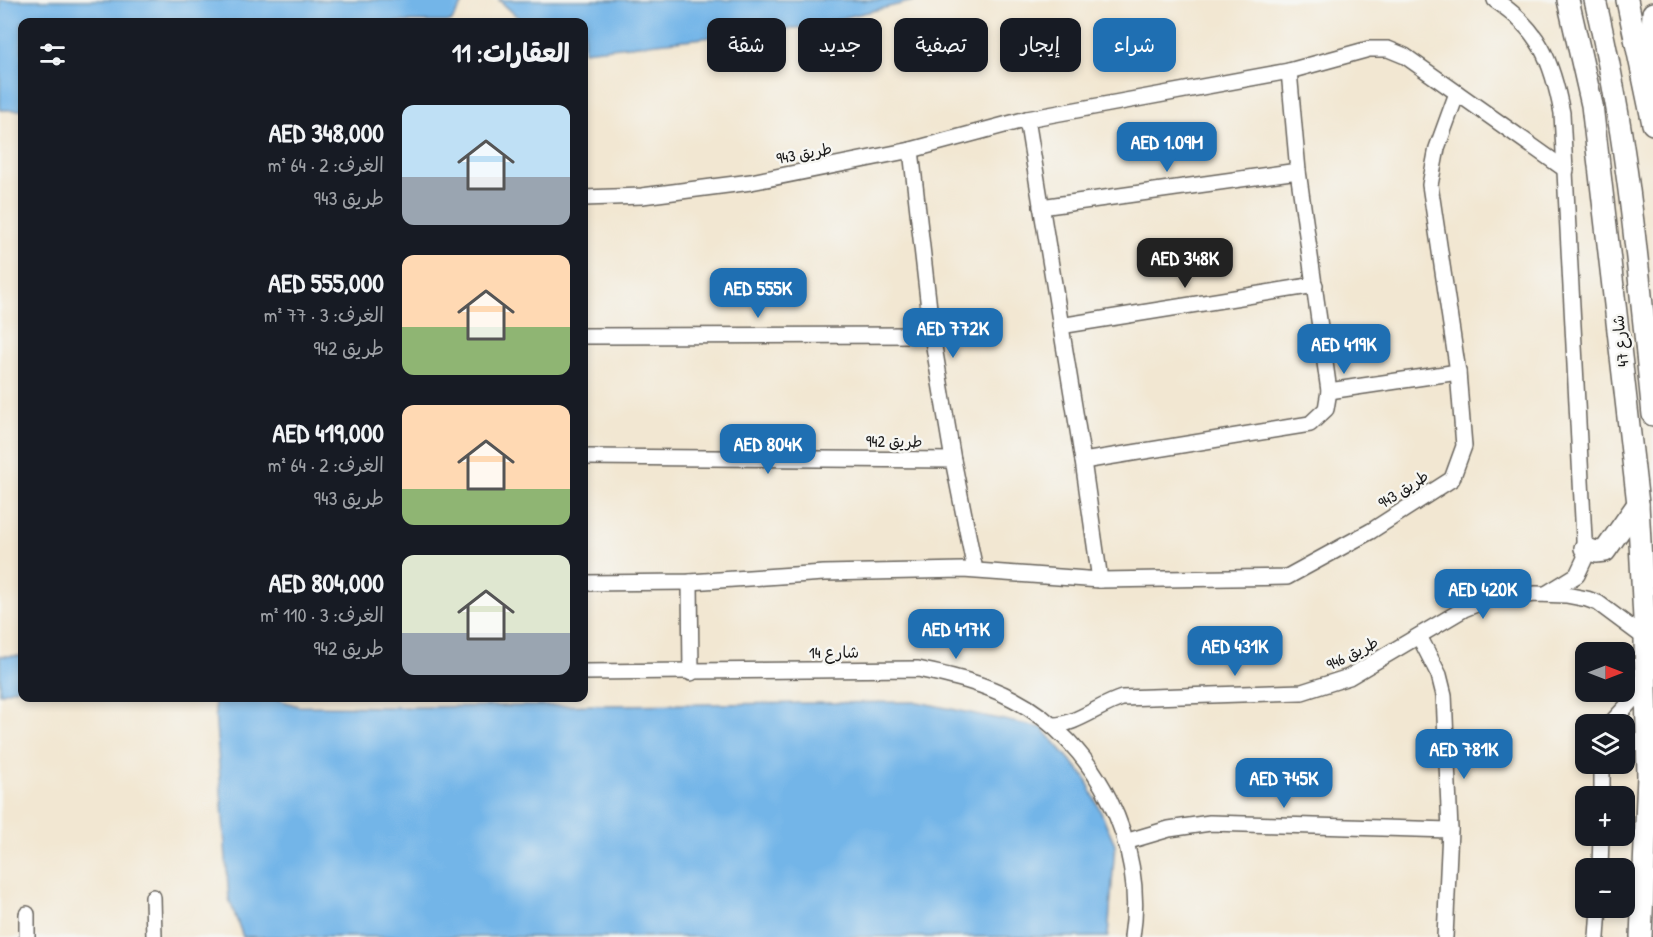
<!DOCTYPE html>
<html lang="ar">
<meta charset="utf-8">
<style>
body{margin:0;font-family:"Patrick Hand","Playpen Sans Arabic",sans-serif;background:#20242c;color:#f1f3f6;direction:rtl;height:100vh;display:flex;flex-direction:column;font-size:22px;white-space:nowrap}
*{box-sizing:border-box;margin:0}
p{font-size:20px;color:#9ea1a6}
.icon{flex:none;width:33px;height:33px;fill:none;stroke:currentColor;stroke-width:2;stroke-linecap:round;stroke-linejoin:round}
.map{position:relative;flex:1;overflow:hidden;direction:ltr}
.drawer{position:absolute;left:18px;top:18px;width:570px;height:684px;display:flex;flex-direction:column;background:#171b24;border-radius:12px;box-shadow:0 3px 9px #0003;direction:rtl}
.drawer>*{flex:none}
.banner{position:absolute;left:606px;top:18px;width:570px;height:54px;direction:rtl;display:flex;gap:12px}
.needle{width:39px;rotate:90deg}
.buttons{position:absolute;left:1575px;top:642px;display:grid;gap:12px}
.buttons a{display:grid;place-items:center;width:60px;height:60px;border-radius:12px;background:#171b24;box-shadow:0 3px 9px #0003;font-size:30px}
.price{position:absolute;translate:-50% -51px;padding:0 14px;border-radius:12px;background:#1f6fb2;color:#fff;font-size:20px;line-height:39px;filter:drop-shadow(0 2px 3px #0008)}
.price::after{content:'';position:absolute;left:50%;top:36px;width:18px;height:14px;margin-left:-9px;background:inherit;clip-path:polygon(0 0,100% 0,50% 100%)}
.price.selected{background:#222;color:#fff}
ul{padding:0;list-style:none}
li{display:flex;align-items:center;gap:18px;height:150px;padding:0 18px}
li span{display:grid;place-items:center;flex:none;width:168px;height:120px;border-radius:12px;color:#555}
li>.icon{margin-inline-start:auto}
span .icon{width:72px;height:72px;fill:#fffc;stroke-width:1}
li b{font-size:26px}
h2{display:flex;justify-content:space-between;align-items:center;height:72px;padding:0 18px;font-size:26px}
.tag{padding:0 21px;border-radius:12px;background:#171b24;box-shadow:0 3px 9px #0003;font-size:21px;line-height:54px}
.tag.selected{background:#1f6fb2;color:#fff}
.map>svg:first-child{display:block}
.water{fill:#73b5e8;stroke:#486882;stroke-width:1.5}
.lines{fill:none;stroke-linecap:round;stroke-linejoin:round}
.street-casing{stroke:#67635c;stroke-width:18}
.secondary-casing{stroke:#67635c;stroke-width:24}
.street{stroke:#fff;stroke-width:15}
.secondary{stroke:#fff;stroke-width:21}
.labels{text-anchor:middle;stroke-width:5;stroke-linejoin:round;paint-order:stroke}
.street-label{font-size:16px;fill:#1c1c1c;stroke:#f6f6f2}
</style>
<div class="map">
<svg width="1653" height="937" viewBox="0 0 1653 937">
<rect width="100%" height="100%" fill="#f6f6f2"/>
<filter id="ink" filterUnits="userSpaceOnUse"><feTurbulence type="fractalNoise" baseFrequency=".0167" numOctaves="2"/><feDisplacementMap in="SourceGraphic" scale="12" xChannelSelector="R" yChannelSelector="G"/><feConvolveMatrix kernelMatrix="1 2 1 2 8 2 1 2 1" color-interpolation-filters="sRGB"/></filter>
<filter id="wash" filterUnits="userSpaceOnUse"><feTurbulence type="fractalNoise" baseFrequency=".008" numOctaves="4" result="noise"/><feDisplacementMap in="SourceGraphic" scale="24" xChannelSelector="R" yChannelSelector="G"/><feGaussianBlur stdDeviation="1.35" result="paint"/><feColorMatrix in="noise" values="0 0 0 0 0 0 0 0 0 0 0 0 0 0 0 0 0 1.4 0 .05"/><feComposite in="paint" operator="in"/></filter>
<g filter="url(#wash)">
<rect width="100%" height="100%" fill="#f2e7d2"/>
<g class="water">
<path d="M 0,0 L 465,0 L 451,22 L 22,22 L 22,110 L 0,110 Z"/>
<path d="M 499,0 L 918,0 L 805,27 L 584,51 L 584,22 L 523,22 Z"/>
<path d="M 0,656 L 22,656 L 22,686 L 0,694 Z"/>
<path d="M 214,698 L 274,698 L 298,706 L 413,707 L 918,702 L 1042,728 L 1085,777 L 1115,844 L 1108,937 L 243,937 L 229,899 Z"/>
</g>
</g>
<g filter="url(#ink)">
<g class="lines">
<defs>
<g id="street">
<path d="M 1495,0 C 1540,30 1552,61 1562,113 L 1585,558 L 1577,575 L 1546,594"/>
<path d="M 1027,119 L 1083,461 L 1100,580"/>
<path d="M 911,150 L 932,335 L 953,460 L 975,570"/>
<path d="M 584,198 L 642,196 L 751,182 L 911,150 L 1027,119 L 1289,71 L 1369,49 L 1388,49 L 1405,56 L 1566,170"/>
<path d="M 1041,207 L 1298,171"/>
<path d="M 1060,326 L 1315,285"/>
<path d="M 584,336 L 932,335"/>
<path d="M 1329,391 L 1458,372"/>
<path d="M 584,457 L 953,460"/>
<path d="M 1083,461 L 1310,424 L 1326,409 L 1329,391 L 1298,171 L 1289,71"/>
<path d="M 690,582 L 691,673"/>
<path d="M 584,583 L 690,582 L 824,573 L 963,570 L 1100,580 L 1287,577 L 1371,531 L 1452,479 L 1464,446 L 1458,372 L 1430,185 L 1437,148 L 1457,93"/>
<path d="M 1419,636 L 1439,675 L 1444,695 L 1450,830 L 1445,937"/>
<path d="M 584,672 L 918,669 C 951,676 983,683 1013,699 C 1096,742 1147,845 1132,937"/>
<path d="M 1610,724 L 1647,684"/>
<path d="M 1052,725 C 1074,726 1099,705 1122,698 L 1302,692 L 1349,677 L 1464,609 L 1489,599 L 1536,594 L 1566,595 L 1587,599 L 1598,603 L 1645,638"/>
<path d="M 1602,796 L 1602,764"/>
<path d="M 1125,842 L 1169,829 L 1210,823 L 1450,830"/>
<path d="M 1600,868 L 1601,836"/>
<path d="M 153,897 L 154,937"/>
<path d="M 27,914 L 27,937"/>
<path d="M 1597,937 L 1599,908"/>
</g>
<g id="secondary">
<path d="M 1568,0 L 1592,105 L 1638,504 L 1645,638 L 1648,776 L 1641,937"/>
<path d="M 1595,0 C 1628,137 1639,276 1653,415"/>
<path d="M 1627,0 L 1653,124"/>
<path d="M 1650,70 L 1653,13"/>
<path d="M 1585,548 L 1596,552 L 1605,551 L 1638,504"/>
</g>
</defs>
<use href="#street" class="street-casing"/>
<use href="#secondary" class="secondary-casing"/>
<use href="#street" class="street"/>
<use href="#secondary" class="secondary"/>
</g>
</g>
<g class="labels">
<g class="street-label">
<text transform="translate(804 153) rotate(-11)" y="6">طريق 943</text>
<text transform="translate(1620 341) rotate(-96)" y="6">شارع 47</text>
<text x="894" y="447">طريق 942</text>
<text transform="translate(1403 489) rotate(-33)" y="6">طريق 943</text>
<text transform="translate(834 652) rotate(-1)" y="6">شارع 14</text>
<text transform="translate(1352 653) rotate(-27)" y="6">طريق 946</text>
</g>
</g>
</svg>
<div class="buttons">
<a><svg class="needle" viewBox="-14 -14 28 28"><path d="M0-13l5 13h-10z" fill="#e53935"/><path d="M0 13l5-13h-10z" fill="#9ea1a6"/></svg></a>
<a><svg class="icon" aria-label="layers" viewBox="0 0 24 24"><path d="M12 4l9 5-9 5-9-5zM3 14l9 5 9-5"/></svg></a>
<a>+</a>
<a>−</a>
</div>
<b class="price" style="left:1167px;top:173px">AED 1.09M</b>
<b class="price selected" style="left:1185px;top:289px">AED 348K</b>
<b class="price" style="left:758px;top:319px">AED 555K</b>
<b class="price" style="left:953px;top:359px">AED 772K</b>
<b class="price" style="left:1344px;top:375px">AED 419K</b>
<b class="price" style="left:768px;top:475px">AED 804K</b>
<b class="price" style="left:1483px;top:620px">AED 420K</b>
<b class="price" style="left:956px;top:660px">AED 417K</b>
<b class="price" style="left:1235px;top:677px">AED 431K</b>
<b class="price" style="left:1464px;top:780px">AED 781K</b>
<b class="price" style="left:1284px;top:809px">AED 745K</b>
<div class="banner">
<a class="tag selected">شراء</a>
<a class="tag">إيجار</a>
<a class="tag">تصفية</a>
<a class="tag">جديد</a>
<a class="tag">شقة</a>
</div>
<section class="drawer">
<h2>العقارات: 11<svg class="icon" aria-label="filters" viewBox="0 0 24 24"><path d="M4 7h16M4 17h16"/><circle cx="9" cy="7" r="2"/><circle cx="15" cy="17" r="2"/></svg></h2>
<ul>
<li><span style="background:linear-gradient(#bfe0f5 60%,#9aa5b1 0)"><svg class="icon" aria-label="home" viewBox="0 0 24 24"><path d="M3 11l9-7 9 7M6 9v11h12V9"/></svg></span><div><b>AED 348,000</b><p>الغرف: 2 · 64 m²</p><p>طريق 943</p></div></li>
<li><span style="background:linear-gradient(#ffd9b3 60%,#8fb573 0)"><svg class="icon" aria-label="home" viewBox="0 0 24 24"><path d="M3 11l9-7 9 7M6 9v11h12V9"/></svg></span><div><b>AED 555,000</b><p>الغرف: 3 · 77 m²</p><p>طريق 942</p></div></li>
<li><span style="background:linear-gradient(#ffd9b3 70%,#8fb573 0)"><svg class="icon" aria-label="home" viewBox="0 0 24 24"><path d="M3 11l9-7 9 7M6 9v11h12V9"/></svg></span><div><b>AED 419,000</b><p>الغرف: 2 · 64 m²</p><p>طريق 943</p></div></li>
<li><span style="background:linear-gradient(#dfe7d0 65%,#9aa5b1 0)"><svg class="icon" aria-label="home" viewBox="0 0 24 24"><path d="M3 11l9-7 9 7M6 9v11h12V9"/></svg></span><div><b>AED 804,000</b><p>الغرف: 3 · 110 m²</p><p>طريق 942</p></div></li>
</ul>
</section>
</div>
